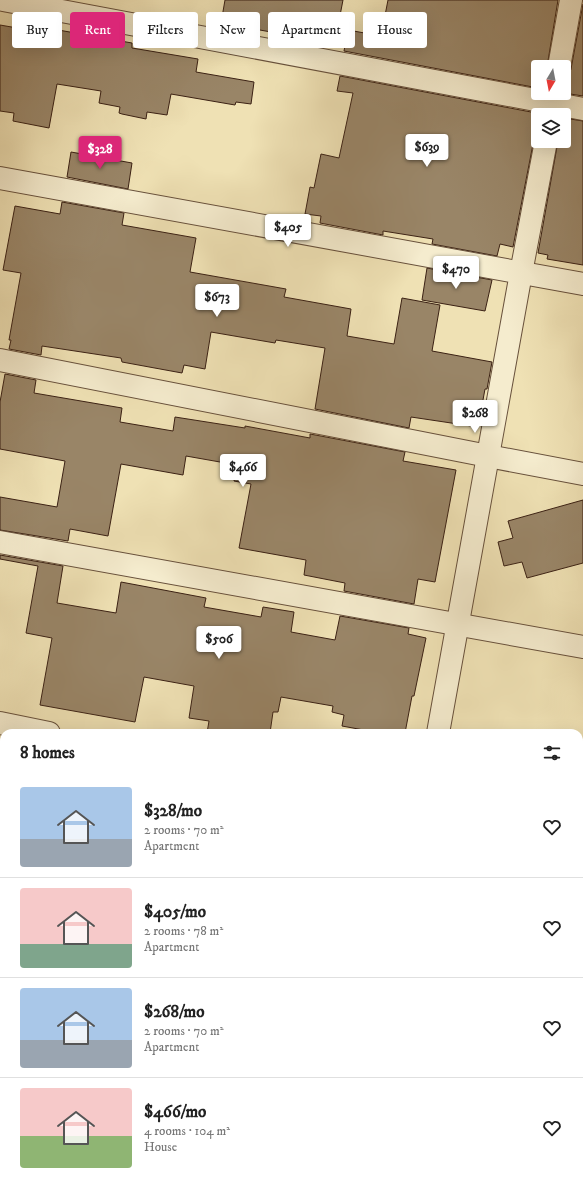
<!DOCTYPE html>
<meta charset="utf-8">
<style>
body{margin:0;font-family:"IM FELL DW Pica",serif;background:#f6f6f6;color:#222;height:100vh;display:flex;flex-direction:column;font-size:15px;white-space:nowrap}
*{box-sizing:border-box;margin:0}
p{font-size:13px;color:#767676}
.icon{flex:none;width:22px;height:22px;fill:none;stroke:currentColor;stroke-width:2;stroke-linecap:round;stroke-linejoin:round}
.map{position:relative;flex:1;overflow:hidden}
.side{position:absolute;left:0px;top:729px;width:583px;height:456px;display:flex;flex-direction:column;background:#fff;border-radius:12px 12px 0 0;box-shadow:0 4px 16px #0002}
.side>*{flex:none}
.guide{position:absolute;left:12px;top:12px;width:559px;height:36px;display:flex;gap:8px}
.needle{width:26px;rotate:190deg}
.tools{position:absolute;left:531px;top:60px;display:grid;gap:8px}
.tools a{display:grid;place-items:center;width:40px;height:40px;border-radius:4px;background:#fff;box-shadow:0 4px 16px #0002;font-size:20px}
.price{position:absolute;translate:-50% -34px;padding:0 9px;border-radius:4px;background:#fff;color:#222;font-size:13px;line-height:26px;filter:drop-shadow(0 1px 2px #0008)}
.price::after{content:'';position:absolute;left:50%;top:24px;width:12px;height:9px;margin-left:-6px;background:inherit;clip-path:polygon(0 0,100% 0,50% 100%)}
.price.current{background:#db2777;color:#fff}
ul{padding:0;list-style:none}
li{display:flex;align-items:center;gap:12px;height:100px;padding:0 20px}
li+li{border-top:1px solid #e0e0e0}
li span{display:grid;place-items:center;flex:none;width:112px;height:80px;border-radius:4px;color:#555}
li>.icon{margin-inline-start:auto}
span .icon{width:48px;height:48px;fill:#fffc;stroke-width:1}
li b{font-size:17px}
h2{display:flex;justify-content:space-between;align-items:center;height:48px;padding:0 20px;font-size:17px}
.chip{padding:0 14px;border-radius:4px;background:#fff;box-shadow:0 4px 16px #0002;font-size:14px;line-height:36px}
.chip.current{background:#db2777;color:#fff}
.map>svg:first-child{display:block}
.building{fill:#998567;stroke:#3b2114}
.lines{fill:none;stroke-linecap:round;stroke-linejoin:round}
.minor-casing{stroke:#68513c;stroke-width:24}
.minor{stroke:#f5ecce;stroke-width:22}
</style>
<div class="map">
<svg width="583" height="1185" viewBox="0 0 583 1185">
<rect width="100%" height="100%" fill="#efe1b4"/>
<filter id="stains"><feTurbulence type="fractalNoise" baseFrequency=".005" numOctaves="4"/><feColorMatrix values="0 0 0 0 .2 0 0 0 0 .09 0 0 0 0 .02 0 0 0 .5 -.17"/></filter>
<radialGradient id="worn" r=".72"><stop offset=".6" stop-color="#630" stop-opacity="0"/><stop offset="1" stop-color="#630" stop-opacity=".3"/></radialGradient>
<g class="building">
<path d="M 225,0 L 343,0 L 337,31 L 273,18 L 271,32 L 221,23 Z"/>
<path d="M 388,0 L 558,0 L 547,67 L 538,67 L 538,88 L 344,51 L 348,30 L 381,36 Z"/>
<path d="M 583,4 L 583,96 L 564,93 L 564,78 L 569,75 L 571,69 Z"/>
<path d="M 0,25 L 46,33 L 47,28 L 132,43 L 132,48 L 198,59 L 196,72 L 254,82 L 251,104 L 236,102 L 235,105 L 171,94 L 167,115 L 147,112 L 146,119 L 122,114 L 119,113 L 120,107 L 99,103 L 101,91 L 57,84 L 49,128 L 13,121 L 14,113 L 0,111 Z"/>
<path d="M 340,76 L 547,115 L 538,115 L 538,132 L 534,139 L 513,247 L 500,244 L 497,256 L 432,244 L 433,239 L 383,231 L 383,235 L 320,223 L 321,216 L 305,214 L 310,187 L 314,188 L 321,154 L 339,158 L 353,93 L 337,91 Z"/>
<path d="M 564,118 L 583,121 L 583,265 L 547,259 L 548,255 L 538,253 L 558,141 L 564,141 Z"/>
<path d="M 71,152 L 132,163 L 128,189 L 67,177 Z"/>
<path d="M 62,202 L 124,213 L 122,225 L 196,238 L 190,272 L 286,289 L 284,297 L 351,309 L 347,336 L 394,344 L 402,298 L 440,305 L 432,351 L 492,362 L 487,389 L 485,389 L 478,427 L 411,417 L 409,428 L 315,409 L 325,348 L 276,340 L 275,343 L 211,332 L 205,369 L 184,365 L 182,373 L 122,362 L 121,358 L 42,346 L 41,355 L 9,349 L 11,340 L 9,340 L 21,273 L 3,270 L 15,206 L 60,214 Z"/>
<path d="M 427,268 L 492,280 L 485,311 L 422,300 Z"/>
<path d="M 5,374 L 36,380 L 34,393 L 122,408 L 120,422 L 173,431 L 175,417 L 245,428 L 245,426 L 310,438 L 310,434 L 405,452 L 403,461 L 456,470 L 435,582 L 418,579 L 414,604 L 344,591 L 345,583 L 304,575 L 306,560 L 239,548 L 251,484 L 234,481 L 237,465 L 186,456 L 183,475 L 121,464 L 108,536 L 70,529 L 68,541 L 0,530 L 0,497 L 57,507 L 65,461 L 0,449 L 0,402 Z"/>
<path d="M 583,500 L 583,563 L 527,578 L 522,562 L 504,566 L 498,542 L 513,538 L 508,521 Z"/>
<path d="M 0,555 L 63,566 L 57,603 L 116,613 L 121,582 L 206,598 L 204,607 L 261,617 L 263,607 L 294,612 L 291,632 L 335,640 L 340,616 L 409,628 L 408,634 L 426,638 L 414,696 L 412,696 L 405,733 L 380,733 L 342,726 L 344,715 L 332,712 L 333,706 L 281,697 L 278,712 L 273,712 L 270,733 L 207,733 L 209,721 L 189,718 L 194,686 L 144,677 L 135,722 L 40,705 L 52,638 L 26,633 L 38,566 L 0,559 Z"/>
</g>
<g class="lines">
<defs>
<g id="minor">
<path d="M 3,0 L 583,109"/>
<path d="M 559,67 L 571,0"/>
<path d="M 0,178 L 583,284"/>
<path d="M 0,360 L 488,456 L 583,474"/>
<path d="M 0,542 L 583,647"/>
<path d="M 0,723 L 49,733"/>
<path d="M 438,733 L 521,273 L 546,141"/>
<path d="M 579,836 L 583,837"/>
<path d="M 0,900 L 4,901"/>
<path d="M 579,1013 L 583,1014"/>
<path d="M 0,1078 L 4,1079"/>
<path d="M 564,1181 L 583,1184"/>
<path d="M 357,1185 L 358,1181"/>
</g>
</defs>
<use href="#minor" class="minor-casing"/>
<use href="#minor" class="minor"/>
</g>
<rect width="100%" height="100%" filter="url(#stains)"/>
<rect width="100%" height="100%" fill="url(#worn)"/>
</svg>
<div class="tools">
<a><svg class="needle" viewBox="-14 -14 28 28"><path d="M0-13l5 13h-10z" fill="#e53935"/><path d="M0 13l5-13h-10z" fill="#767676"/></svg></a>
<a><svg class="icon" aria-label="layers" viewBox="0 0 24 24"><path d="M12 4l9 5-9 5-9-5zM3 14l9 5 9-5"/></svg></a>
</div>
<b class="price" style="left:427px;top:168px">$639</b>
<b class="price current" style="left:100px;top:170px">$328</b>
<b class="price" style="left:288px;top:248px">$405</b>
<b class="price" style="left:456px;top:290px">$470</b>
<b class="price" style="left:217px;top:318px">$673</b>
<b class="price" style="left:475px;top:434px">$268</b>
<b class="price" style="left:243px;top:488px">$466</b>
<b class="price" style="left:219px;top:660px">$506</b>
<div class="guide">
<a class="chip">Buy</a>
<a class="chip current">Rent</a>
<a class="chip">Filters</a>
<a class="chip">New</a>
<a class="chip">Apartment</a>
<a class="chip">House</a>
</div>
<section class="side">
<h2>8 homes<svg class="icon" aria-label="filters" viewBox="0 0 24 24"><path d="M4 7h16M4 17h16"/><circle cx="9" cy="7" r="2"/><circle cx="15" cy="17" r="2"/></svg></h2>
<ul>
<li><span style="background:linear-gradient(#a9c7e8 65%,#9aa5b1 0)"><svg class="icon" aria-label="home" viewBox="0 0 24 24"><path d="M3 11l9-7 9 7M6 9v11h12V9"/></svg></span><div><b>$328/mo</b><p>2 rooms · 70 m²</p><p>Apartment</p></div><svg class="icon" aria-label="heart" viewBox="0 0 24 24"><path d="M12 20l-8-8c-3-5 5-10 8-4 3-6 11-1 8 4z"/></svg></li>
<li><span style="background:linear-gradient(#f6c9c9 70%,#7fa58c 0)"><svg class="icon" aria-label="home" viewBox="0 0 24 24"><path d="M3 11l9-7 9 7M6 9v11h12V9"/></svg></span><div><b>$405/mo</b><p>2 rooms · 78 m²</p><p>Apartment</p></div><svg class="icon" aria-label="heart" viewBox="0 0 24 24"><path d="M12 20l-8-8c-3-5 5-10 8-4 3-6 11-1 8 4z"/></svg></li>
<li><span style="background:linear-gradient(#a9c7e8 65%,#9aa5b1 0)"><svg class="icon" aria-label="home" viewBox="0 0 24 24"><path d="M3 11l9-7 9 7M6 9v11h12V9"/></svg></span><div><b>$268/mo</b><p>2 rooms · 70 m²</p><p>Apartment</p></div><svg class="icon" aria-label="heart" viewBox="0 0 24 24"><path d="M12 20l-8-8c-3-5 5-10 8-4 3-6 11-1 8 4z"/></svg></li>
<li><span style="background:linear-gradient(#f6c9c9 60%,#8fb573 0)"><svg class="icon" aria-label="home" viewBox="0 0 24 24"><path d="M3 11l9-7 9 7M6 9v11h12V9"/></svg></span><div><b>$466/mo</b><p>4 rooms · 104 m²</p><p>House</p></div><svg class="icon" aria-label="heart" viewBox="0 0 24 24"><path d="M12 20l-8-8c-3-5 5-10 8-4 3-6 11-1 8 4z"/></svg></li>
</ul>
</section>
</div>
